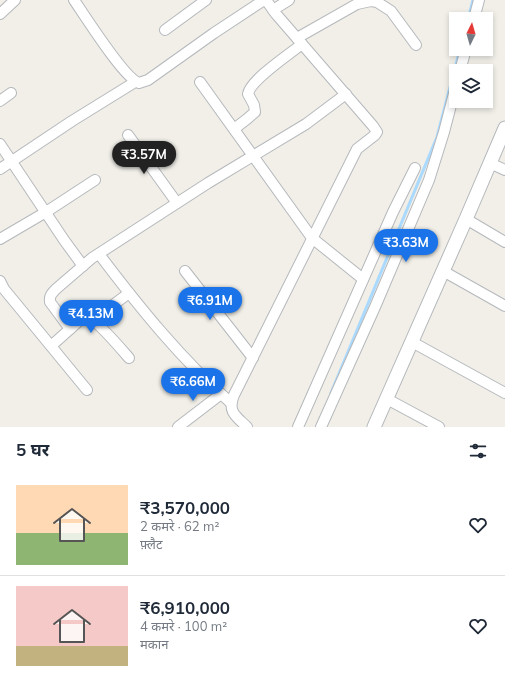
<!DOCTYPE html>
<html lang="hi">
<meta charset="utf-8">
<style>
body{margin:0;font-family:Mulish,"Noto Sans Devanagari",sans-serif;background:#f2f2f3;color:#1f2937;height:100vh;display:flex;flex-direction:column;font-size:15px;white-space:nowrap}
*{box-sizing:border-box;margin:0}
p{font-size:13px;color:#747a83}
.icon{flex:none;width:22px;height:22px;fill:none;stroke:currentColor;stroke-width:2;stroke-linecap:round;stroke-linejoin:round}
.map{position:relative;height:427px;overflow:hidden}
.details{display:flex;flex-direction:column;background:#fff;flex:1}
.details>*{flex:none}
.needle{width:26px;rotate:5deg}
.fabs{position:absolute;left:449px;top:12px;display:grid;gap:8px}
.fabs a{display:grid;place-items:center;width:44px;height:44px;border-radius:0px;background:#fff;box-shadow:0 2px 6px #0003;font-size:20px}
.price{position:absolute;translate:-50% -34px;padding:0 9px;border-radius:14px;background:#1a73e8;color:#fff;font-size:13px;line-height:26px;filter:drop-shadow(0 1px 2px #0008)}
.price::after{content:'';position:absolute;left:50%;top:24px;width:12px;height:9px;margin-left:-6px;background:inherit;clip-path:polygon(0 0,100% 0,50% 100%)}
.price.on{background:#222;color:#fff}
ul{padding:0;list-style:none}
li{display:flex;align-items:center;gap:12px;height:100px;padding:0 16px}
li+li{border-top:1px solid #e0e1e3}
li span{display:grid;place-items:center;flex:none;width:112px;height:80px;border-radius:0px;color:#555}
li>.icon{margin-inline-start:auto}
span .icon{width:48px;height:48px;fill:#fffc;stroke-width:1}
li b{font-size:17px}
h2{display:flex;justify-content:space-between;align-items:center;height:48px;padding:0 16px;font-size:17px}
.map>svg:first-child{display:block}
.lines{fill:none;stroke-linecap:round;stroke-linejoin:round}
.stream{stroke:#aadaff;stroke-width:3}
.minor-casing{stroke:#b5b8bc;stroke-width:12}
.tertiary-casing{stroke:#b5b8bc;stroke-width:15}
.minor{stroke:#fff;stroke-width:10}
.tertiary{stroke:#fff;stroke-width:13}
</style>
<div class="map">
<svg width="505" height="427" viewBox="0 0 505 427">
<rect width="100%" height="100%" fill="#f1efe8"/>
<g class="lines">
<g class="stream">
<path d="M 468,19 L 473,0"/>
<path d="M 331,393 L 437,137 L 460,49"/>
</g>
<defs>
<g id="minor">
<path d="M 74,0 C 85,16 124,78 139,83 L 148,80 L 214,33 L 264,0"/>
<path d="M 273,10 L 289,0"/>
<path d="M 0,14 L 15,0"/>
<path d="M 474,19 L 479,0"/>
<path d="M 165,30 L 206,0"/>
<path d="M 297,38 L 357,4 L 371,1 L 377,2 L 391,11 L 416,45"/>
<path d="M 460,71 L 466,49"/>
<path d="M 200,82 L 312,238 L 363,279"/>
<path d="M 0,101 L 11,93"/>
<path d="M 234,129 L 247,119 L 255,112 L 254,105 L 248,94 C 250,80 290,54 302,44"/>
<path d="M 128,135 L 177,203"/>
<path d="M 0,144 L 64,240 L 83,266"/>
<path d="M 490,163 L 505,170"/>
<path d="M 0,169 L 72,121 L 135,82"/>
<path d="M 466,219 L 505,242"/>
<path d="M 0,239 L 46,212 L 95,180"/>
<path d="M 99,254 C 139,307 181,359 231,403"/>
<path d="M 185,271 L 253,358"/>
<path d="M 443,271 L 505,306"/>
<path d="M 0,281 L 4,289 L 87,390"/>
<path d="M 93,320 L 129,293"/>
<path d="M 70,329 L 50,302 C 49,296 52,293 56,289 L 92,258 L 208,183 L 306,124 L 346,94"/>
<path d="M 412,342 L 505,393"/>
<path d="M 51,346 L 79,321 C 82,319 84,317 88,318 C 97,320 122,350 129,358"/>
<path d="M 387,399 L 439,427"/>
<path d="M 178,427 L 221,394"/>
<path d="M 247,427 C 236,416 227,412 234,395 L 357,149 L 375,135 L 377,132 L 373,126 L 276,14 L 266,0"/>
<path d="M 298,427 L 393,212 L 415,168"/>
<path d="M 321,427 L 375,307 L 429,180 L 444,132 L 456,86"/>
</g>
<path id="tertiary" d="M 374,427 L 466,219 L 505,128"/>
</defs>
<use href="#minor" class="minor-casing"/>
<use href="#tertiary" class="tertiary-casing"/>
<use href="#minor" class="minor"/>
<use href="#tertiary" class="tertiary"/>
</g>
</svg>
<div class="fabs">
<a><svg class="needle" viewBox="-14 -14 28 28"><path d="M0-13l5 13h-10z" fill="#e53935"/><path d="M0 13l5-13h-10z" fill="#747a83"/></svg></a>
<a><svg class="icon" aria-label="layers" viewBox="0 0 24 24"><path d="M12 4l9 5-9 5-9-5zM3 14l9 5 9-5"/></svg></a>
</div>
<b class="price on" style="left:144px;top:175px">₹3.57M</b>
<b class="price" style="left:406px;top:263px">₹3.63M</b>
<b class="price" style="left:210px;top:321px">₹6.91M</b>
<b class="price" style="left:91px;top:334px">₹4.13M</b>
<b class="price" style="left:193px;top:402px">₹6.66M</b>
</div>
<section class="details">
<h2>5 घर<svg class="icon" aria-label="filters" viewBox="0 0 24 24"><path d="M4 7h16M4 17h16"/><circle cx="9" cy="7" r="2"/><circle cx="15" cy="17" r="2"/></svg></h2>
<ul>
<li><span style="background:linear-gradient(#ffd9b3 60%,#8fb573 0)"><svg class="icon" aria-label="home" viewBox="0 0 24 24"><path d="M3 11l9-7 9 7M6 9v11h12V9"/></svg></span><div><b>₹3,570,000</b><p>2 कमरे · 62 m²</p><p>फ़्लैट</p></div><svg class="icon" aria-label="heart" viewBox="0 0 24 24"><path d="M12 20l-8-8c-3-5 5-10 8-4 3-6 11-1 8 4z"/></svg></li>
<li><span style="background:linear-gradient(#f6c9c9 75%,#c2b280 0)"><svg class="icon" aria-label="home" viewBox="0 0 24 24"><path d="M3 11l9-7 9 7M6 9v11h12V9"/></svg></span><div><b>₹6,910,000</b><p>4 कमरे · 100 m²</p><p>मकान</p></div><svg class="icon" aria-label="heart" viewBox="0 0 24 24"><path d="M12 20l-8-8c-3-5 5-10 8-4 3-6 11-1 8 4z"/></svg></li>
</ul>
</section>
